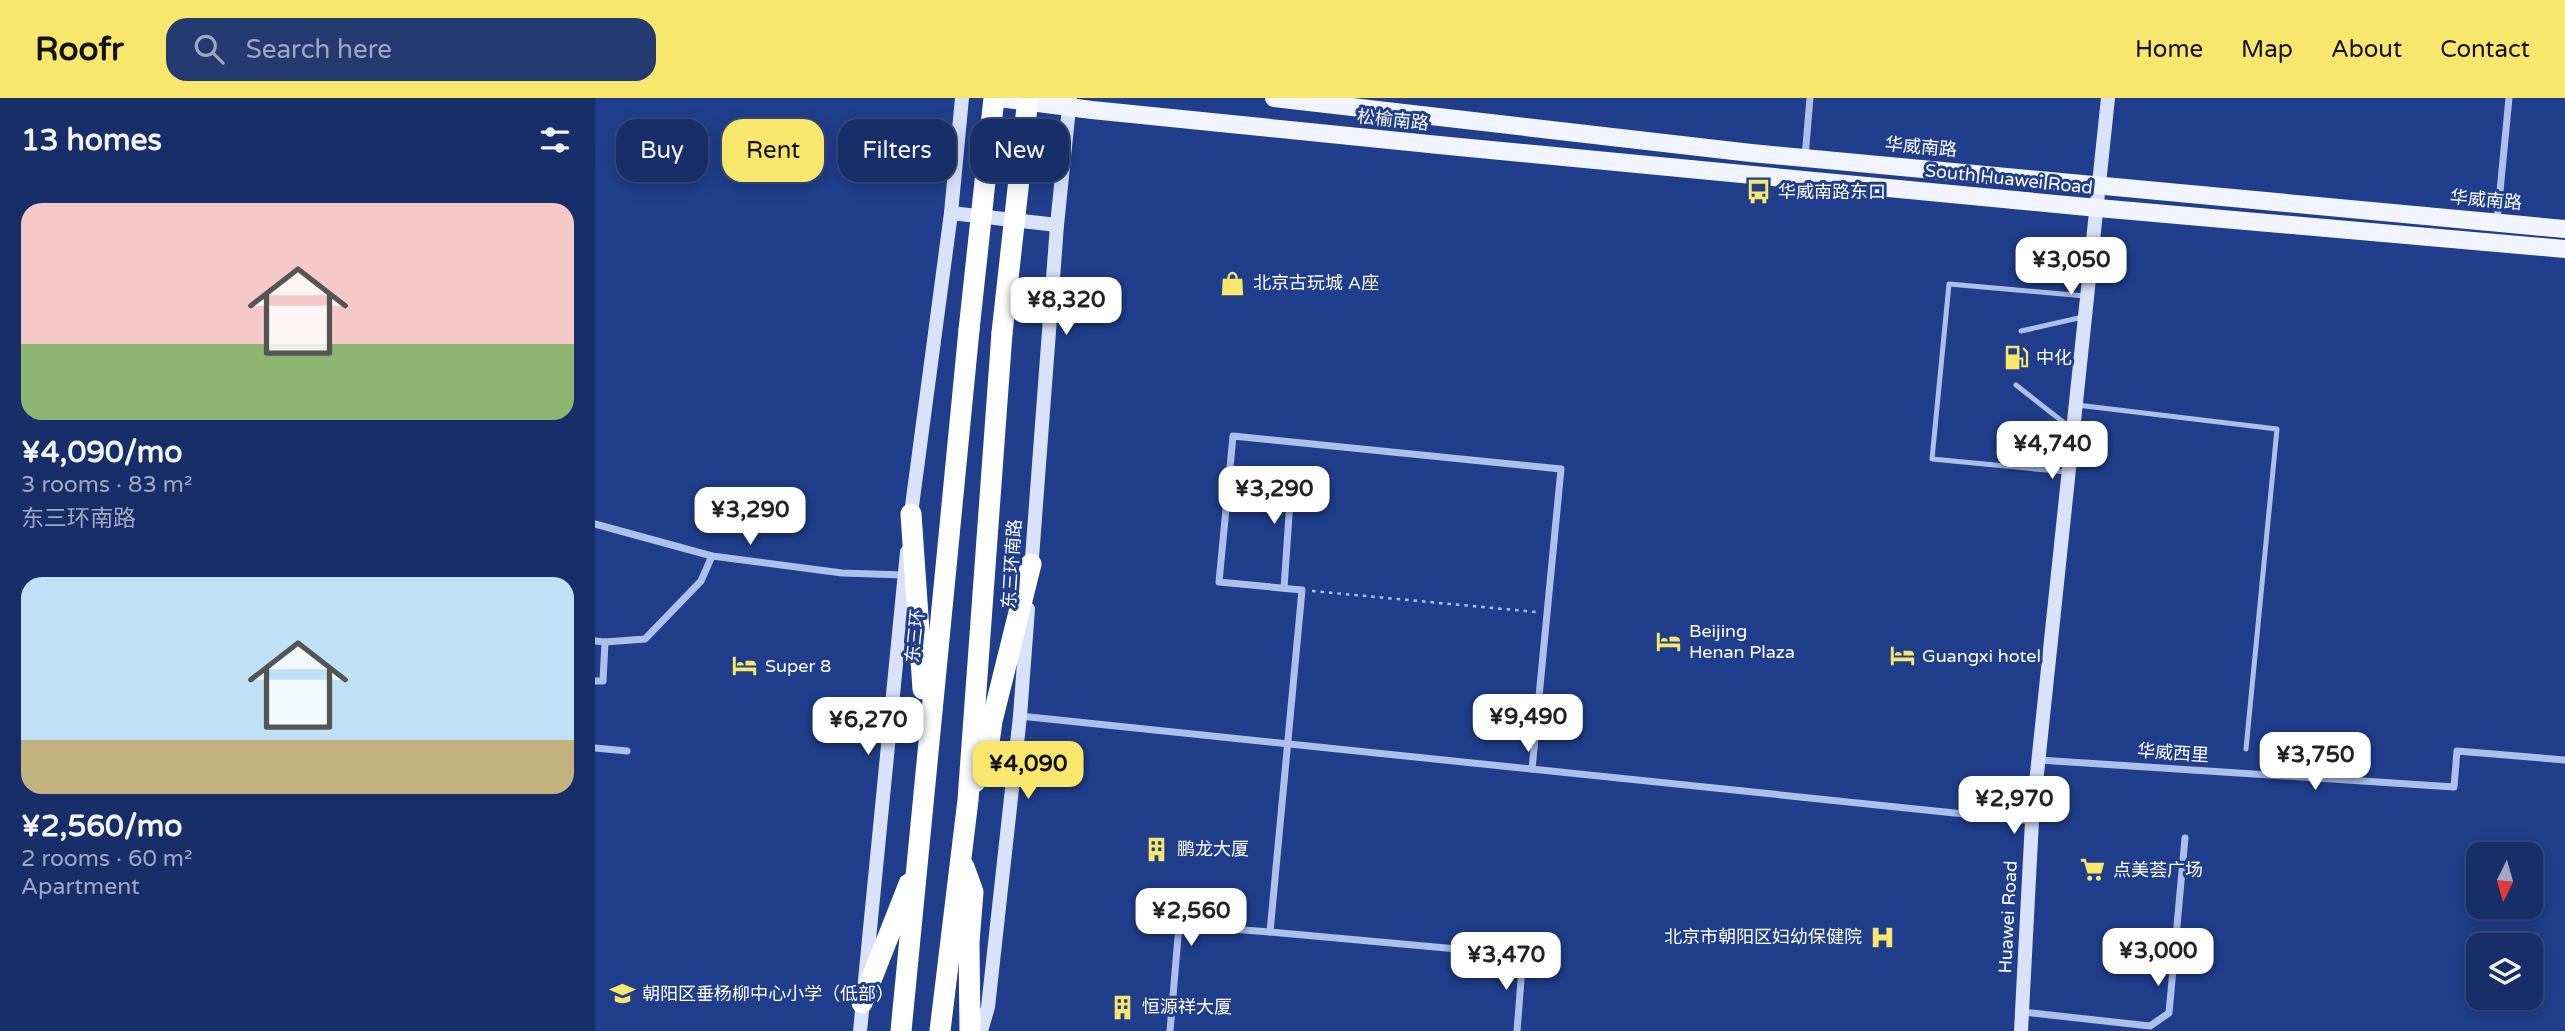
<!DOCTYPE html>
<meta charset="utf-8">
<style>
body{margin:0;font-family:"Varela Round","Noto Sans SC",sans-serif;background:#253a71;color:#f1f3f6;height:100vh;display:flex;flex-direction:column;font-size:26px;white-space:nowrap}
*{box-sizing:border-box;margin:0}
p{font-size:23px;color:#9fa8c0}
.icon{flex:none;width:38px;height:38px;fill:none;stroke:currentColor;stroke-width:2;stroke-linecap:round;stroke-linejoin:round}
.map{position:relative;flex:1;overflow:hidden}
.drawer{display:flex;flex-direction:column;background:#182e69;width:595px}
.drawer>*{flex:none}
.banner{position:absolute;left:21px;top:21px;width:665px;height:63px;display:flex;gap:14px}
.needle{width:46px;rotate:185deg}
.tools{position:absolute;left:1871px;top:744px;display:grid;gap:14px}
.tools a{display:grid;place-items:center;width:77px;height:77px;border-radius:14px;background:#182e69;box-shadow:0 4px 18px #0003,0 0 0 2px #364a7d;font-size:35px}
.price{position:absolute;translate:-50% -60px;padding:0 16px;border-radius:14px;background:#fff;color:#222;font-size:23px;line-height:46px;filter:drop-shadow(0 2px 4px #0008)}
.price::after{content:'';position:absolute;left:50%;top:42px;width:21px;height:16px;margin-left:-10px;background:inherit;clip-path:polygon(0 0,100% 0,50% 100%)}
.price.selected{background:#f9e76d;color:#111}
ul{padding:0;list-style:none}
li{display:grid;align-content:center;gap:14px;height:371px;padding:0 21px}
li span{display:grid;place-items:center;height:217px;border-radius:21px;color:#555}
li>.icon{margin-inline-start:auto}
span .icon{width:126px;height:126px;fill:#fffc;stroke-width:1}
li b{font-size:30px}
h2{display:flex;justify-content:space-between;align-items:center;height:84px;padding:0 21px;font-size:30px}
.pill{padding:0 24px;border-radius:21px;background:#182e69;box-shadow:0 4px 18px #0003,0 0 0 2px #364a7d;font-size:24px;line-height:63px}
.pill.selected{background:#f9e76d;color:#111}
header{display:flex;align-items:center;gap:42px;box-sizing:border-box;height:98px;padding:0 35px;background:#f9e76d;color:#111}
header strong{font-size:33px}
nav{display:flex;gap:38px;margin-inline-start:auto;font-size:24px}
.search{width:490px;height:63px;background:#253a71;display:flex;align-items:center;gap:18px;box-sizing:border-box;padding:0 24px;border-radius:21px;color:#9fa8c0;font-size:26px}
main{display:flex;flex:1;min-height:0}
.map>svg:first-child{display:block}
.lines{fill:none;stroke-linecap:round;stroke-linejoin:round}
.path{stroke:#adc0ec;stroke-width:2.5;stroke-dasharray:3.5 5;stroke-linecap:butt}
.lane{stroke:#adc0ec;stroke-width:5}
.street{stroke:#adc0ec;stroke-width:7}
.secondary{stroke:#d9e2f9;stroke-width:14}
.primary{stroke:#f2f5ff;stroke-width:18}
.highway{stroke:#fff;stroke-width:21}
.highway-bridge{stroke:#fff;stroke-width:21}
.labels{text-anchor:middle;stroke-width:6;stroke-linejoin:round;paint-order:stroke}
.street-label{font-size:18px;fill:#fff;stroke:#203e8c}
.poi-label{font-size:18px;fill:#fff;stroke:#203e8c;text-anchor:start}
</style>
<header>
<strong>Roofr</strong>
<div class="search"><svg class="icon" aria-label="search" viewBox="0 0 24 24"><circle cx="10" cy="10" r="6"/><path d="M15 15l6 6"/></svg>Search here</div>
<nav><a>Home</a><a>Map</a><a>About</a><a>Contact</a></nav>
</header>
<main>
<section class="drawer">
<h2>13 homes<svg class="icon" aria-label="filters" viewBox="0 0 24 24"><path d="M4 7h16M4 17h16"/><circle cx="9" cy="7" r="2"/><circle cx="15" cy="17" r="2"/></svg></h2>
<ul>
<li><span style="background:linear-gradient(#f6c9c9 65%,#8fb573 0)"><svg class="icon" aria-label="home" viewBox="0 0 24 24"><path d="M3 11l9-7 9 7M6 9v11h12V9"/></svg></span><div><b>¥4,090/mo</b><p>3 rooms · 83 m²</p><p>东三环南路</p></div></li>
<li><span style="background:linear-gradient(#bfe0f5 75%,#c2b280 0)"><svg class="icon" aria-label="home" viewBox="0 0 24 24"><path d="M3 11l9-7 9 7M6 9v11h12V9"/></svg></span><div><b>¥2,560/mo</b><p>2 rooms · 60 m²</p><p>Apartment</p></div></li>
</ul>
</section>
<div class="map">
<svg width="1970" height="933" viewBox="0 0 1970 933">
<rect width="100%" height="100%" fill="#203e8c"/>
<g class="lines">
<path class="path" d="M 717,493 L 941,514"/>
<g class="lane">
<path d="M 1426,233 L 1488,219"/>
<path d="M 1421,287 L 1477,331"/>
<path d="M 1482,307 L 1682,331 L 1651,651"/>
<path d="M 1472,374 L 1337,361 L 1354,186 L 1490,198"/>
</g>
<g class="street">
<path d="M 1210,59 L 1215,0"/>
<path d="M 1902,124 L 1914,0"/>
<path d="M 632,398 L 695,403 L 689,490"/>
<path d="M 0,426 L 117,458 L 247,475 L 309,477"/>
<path d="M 0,543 L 10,544 L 8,583 L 0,583"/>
<path d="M 10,544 L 50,541 L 106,483 L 117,458"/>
<path d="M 425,618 L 1437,723"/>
<path d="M 0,650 L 32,653"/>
<path d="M 1444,662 L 1859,689 L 1862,653 L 1970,662"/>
<path d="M 1427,914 L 1555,928 L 1574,915 L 1590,740"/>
<path d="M 575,933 L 584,827 L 675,834"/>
<path d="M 922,933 L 928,857 L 675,834 L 707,492 L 624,484 L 638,338 L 966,371 L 937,671"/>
</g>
<g class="secondary">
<path d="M 356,115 L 462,127"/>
<path d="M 315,423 L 356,115 L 367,0"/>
<path d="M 436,473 L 462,127 L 475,0"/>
<path d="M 265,933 L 312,454"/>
<path d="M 386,933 L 393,909 L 425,618 L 433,511"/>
<path d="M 1426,933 L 1437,723 L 1513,0"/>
</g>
<g class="primary">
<path d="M 404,0 L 497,12 L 854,48 L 1503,110 L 1970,151"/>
<path d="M 679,0 L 1156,55 L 1970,131"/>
</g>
<g class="highway">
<path d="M 316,416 L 328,591"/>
<path d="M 380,684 L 393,652 L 397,623 L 436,466"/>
<path d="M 369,769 L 378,794 L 374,844 L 375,933"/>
<path d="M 267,905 L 314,786"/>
<path d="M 306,933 L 374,232"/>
<path d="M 345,933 L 373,702 L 407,235"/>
</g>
<g class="highway-bridge">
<path d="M 374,232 L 399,0"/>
<path d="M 407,235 L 433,0"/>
</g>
</g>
<defs>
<symbol id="bus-bare" viewBox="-9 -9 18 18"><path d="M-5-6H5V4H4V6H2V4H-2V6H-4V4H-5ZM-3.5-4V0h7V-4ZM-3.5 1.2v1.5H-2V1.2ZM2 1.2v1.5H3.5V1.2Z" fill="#f9e76d" stroke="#203e8c" stroke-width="2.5" paint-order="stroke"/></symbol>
<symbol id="shop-bare" viewBox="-9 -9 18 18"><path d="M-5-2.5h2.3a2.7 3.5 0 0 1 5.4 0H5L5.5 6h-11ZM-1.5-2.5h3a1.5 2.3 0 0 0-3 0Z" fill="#f9e76d" stroke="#203e8c" stroke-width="2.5" paint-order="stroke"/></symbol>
<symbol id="fuel-bare" viewBox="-9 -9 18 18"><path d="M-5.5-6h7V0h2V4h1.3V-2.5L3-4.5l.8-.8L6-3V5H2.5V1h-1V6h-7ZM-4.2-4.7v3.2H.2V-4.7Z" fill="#f9e76d" stroke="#203e8c" stroke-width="2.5" paint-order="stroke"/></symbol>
<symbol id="hotel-bare" viewBox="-9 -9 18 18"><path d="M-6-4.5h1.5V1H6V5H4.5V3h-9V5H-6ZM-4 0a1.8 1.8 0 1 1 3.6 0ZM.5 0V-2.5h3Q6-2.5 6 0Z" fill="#f9e76d" stroke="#203e8c" stroke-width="2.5" paint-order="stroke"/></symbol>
<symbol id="building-bare" viewBox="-9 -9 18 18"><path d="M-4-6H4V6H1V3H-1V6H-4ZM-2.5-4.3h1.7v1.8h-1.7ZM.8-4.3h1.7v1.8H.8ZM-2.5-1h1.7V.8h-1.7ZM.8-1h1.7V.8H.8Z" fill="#f9e76d" stroke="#203e8c" stroke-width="2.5" paint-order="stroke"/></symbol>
<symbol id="supermarket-bare" viewBox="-9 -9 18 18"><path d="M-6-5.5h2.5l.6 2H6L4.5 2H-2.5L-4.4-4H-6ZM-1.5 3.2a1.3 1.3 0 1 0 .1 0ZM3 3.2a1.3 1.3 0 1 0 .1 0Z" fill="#f9e76d" stroke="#203e8c" stroke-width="2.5" paint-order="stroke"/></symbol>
<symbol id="hospital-bare" viewBox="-9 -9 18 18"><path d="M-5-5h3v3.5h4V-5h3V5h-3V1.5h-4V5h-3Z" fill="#f9e76d" stroke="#203e8c" stroke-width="2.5" paint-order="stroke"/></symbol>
<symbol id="school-bare" viewBox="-9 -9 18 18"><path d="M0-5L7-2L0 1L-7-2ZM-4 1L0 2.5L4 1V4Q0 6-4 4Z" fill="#f9e76d" stroke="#203e8c" stroke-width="2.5" paint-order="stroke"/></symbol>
</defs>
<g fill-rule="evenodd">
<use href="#bus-bare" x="1146" y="76" width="35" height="35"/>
<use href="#shop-bare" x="620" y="168" width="35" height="35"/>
<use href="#fuel-bare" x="1404" y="242" width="35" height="35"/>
<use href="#hotel-bare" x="1056" y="526" width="35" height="35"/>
<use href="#hotel-bare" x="1290" y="540" width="35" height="35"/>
<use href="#hotel-bare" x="132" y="550" width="35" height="35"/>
<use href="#building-bare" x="544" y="734" width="35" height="35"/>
<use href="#supermarket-bare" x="1480" y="754" width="35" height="35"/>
<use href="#hospital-bare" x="1270" y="822" width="35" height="35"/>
<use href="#school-bare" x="10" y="878" width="35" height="35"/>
<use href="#building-bare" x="510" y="892" width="35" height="35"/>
</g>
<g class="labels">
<g class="street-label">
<text transform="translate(798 22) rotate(6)" y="6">松榆南路</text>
<text transform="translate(1326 49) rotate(5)" y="6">华威南路</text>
<text transform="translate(1414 81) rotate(6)" y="6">South Huawei Road</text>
<text transform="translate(1891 102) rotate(5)" y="6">华威南路</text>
<text transform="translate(417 466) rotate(-86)" y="6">东三环南路</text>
<text transform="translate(320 538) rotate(-84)" y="6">东三环</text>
<text transform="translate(1578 655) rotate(4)" y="6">华威西里</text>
<text transform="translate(1413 819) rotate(-87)" y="6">Huawei Road</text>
</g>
<g class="poi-label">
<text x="1183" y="100">华威南路东口</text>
<text x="658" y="191">北京古玩城 A座</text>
<text x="1441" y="266">中化</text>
<text x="1094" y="539">Beijing<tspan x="1094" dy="21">Henan Plaza</tspan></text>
<text x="1327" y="564">Guangxi hotel</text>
<text x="170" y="574">Super 8</text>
<text x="582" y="757">鹏龙大厦</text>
<text x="1518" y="778">点美荟广场</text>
<text x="1267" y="845" text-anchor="end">北京市朝阳区妇幼保健院</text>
<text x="47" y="902">朝阳区垂杨柳中心小学（低部）</text>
<text x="547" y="915">恒源祥大厦</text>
</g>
</g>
</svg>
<div class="tools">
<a><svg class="needle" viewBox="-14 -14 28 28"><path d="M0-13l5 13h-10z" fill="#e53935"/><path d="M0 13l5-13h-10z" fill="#9fa8c0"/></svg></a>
<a><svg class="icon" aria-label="layers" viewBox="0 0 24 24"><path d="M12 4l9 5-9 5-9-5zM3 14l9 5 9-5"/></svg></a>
</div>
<b class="price" style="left:1476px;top:199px">¥3,050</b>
<b class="price" style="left:471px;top:239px">¥8,320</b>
<b class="price" style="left:1457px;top:383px">¥4,740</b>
<b class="price" style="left:679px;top:428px">¥3,290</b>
<b class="price" style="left:155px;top:449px">¥3,290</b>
<b class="price" style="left:933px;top:656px">¥9,490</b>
<b class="price" style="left:273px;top:659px">¥6,270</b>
<b class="price" style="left:1720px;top:694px">¥3,750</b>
<b class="price selected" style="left:433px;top:703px">¥4,090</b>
<b class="price" style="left:1419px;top:738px">¥2,970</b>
<b class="price" style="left:596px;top:850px">¥2,560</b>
<b class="price" style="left:1563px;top:890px">¥3,000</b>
<b class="price" style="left:911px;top:894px">¥3,470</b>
<div class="banner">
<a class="pill">Buy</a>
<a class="pill selected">Rent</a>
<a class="pill">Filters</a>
<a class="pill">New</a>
</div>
</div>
</main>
